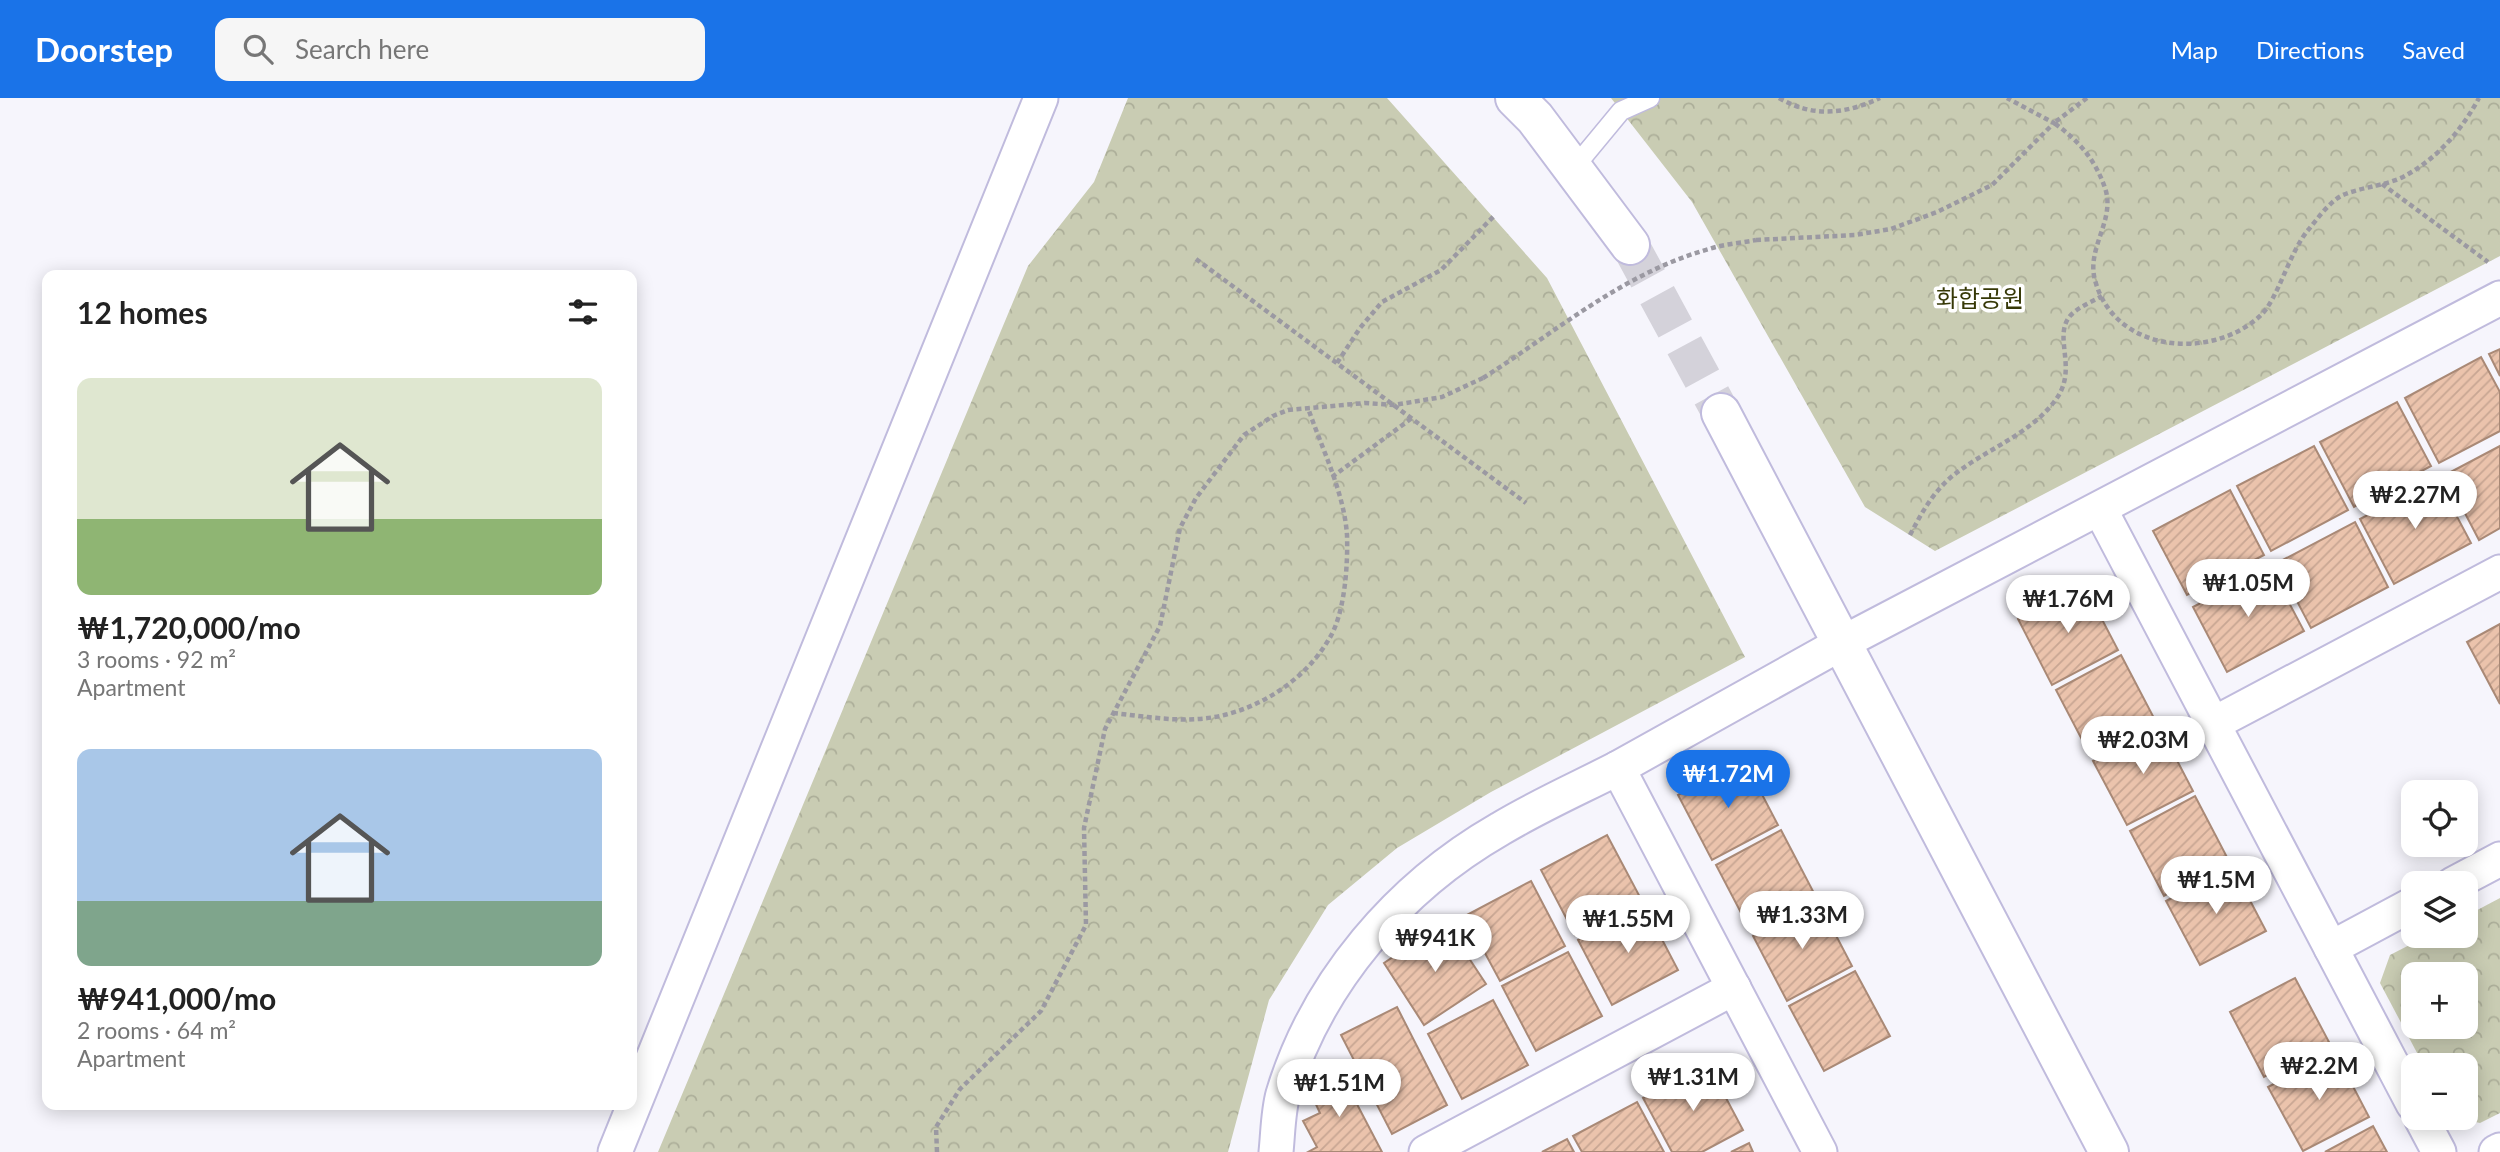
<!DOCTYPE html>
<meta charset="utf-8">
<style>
body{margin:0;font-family:Lato,"Noto Sans KR",sans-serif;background:#f6f6f6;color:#222;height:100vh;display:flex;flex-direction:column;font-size:26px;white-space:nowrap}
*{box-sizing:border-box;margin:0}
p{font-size:23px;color:#767676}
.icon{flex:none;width:38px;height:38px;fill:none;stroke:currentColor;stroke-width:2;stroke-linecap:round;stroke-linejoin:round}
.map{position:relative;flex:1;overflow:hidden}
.panel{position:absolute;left:42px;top:172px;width:595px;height:840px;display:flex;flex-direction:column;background:#fff;border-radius:14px;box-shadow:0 4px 18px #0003}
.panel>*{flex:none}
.controls{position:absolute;left:2401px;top:682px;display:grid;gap:14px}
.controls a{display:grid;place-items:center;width:77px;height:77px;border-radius:14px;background:#fff;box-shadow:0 4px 18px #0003;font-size:35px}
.price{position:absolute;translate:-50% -60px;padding:0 16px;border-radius:24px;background:#fff;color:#222;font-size:23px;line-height:46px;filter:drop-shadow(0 2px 4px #0008)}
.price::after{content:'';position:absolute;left:50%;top:42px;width:21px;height:16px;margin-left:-10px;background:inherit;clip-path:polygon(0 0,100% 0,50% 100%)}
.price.active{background:#1a73e8;color:#fff}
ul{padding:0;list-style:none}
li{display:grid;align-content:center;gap:14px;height:371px;padding:0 35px}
li span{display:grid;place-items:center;height:217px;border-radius:14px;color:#555}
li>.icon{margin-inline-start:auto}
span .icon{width:126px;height:126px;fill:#fffc;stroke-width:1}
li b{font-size:30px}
h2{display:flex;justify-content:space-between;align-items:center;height:84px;padding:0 35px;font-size:30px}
header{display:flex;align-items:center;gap:42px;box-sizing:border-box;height:98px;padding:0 35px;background:#1a73e8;color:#fff}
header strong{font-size:33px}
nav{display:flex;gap:38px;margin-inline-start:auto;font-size:24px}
.search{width:490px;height:63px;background:#f6f6f6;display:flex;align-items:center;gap:18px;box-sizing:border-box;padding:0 24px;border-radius:14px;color:#767676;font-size:26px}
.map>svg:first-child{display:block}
.park{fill:url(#park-crowns);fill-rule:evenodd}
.building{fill:url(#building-hatch);stroke:#a98976;stroke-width:2}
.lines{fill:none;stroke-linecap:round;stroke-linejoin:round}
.secondary-tunnel{stroke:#d4d2da;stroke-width:38;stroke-dasharray:38 19;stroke-linecap:butt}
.lane-casing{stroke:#c0bbdd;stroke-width:21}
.street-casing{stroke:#c0bbdd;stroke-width:37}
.secondary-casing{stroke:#c0bbdd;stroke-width:42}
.path{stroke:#9b99a2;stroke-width:4.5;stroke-dasharray:5 3.5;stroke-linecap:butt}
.lane{stroke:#fff;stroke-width:18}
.street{stroke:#fff;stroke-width:33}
.secondary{stroke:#fff;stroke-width:38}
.path-bridge{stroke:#9b99a2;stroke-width:4.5;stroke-dasharray:5 3.5;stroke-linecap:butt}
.labels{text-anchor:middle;stroke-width:7;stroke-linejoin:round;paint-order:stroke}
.park-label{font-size:24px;fill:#363806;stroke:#fff}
</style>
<header>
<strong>Doorstep</strong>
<div class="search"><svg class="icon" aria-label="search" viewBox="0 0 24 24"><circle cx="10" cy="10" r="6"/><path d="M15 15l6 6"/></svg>Search here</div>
<nav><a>Map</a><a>Directions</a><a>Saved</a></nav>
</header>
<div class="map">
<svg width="2500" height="1054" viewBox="0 0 2500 1054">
<defs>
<pattern id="park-crowns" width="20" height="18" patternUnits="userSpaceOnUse" patternTransform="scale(1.75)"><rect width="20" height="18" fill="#c9ccb3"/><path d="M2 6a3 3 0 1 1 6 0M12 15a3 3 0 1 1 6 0" fill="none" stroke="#acae99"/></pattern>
<pattern id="building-hatch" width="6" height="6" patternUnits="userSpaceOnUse" patternTransform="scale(1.75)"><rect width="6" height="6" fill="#ebc3ac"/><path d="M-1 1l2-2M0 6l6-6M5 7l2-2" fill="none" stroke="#c8a693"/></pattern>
</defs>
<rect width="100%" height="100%" fill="#f6f5fc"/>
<g class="park">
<path d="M 1128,0 L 1387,0 L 1547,180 L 1745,559 L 1491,694 L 1397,750 L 1328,807 L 1269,902 L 1228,1054 L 658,1054 L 1028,168 L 1094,84 Z"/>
<path d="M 1611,0 L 2500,0 L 2500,158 L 1935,453 L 1865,409 L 1692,104 Z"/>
<path d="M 2500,800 L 2500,1015 L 2480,1025 L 2458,1020 L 2466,1020 L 2466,968 L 2424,968 L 2380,885 L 2390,857 L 2427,838 L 2466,838 L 2466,818 ZM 2413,877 L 2466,877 L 2466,929 L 2413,929 Z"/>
</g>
<g class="building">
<path d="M 2500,251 L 2500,278 L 2489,256 Z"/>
<path d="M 2481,259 L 2500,294 L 2500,333 L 2439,365 L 2405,300 Z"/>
<path d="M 2397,304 L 2431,368 L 2354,409 L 2320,344 Z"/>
<path d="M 2314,348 L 2348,412 L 2271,453 L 2237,388 Z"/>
<path d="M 2500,348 L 2500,430 L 2479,442 L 2445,377 Z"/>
<path d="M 2437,381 L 2471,445 L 2394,486 L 2360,421 Z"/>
<path d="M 2230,392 L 2264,457 L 2187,497 L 2153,433 Z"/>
<path d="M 2355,424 L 2388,489 L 2311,530 L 2277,465 Z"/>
<path d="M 2270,469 L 2304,533 L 2227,574 L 2193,509 Z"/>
<path d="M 2084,487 L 2118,552 L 2052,587 L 2018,521 Z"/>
<path d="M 2500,526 L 2500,606 L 2467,544 Z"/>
<path d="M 2121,557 L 2155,622 L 2090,657 L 2056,592 Z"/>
<path d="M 2159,628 L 2193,693 L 2127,727 L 2093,663 Z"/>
<path d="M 1744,662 L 1778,727 L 1712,762 L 1678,697 Z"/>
<path d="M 2195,698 L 2229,763 L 2164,798 L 2130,733 Z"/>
<path d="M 1781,732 L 1815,797 L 1750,832 L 1716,767 Z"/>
<path d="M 1607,737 L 1641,801 L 1575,837 L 1541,772 Z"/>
<path d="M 2232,768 L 2266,833 L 2200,867 L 2166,803 Z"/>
<path d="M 1531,783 L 1565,848 L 1500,883 L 1465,818 Z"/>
<path d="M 1818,803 L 1852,868 L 1787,903 L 1753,838 Z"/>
<path d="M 1644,807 L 1678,872 L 1612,907 L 1578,842 Z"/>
<path d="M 1445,824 L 1486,886 L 1424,927 L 1384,865 Z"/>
<path d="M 1568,854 L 1602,918 L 1536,953 L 1502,888 Z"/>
<path d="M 1855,873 L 1890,938 L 1824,973 L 1789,908 Z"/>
<path d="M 2295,880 L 2329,944 L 2264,979 L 2230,914 Z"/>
<path d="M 1493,902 L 1528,967 L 1462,1001 L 1428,936 Z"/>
<path d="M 1397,909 L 1447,1007 L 1392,1036 L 1341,937 Z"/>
<path d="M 2335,954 L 2369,1019 L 2303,1053 L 2268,989 Z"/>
<path d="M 1708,966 L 1743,1032 L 1702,1054 L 1672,1054 L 1643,1000 Z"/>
<path d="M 1337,968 L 1382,1054 L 1308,1054 L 1317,1049 L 1303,1023 L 1320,1015 L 1312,998 L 1321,993 L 1315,980 Z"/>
<path d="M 1637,1004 L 1664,1054 L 1582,1054 L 1573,1038 Z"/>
<path d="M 2373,1028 L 2387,1054 L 2325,1054 Z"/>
<path d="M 1567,1041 L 1574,1054 L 1542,1054 Z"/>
<path d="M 1749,1045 L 1753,1054 L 1731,1054 Z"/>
</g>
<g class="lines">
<path class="secondary-tunnel" d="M 1630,147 L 1721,315"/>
<defs>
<path id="lane" d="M 1573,71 L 1621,13 L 1650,0"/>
<g id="street">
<path d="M 2100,411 L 2413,1006"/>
<path d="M 2213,626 L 2500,474"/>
<path d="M 1618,670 L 1842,545 L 2500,200"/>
<path d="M 2453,786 L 2500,761"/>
<path d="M 2331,850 L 2413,806"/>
<path d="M 2421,1020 L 2439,1054"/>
<path d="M 615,1054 L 1041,0"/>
<path d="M 1276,1054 C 1278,1035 1278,1014 1283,996 C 1317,884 1399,789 1500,731 C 1538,708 1579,690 1618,670 L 1820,1054"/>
<path d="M 1426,1054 L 1734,890"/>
<path d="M 2496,1054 L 2500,1052"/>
</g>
<g id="secondary">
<path d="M 1515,0 L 1535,20 L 1630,147"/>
<path d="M 1721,315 L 2109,1054"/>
</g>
</defs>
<use href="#lane" class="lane-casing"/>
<use href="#street" class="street-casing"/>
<use href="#secondary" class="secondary-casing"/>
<g class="path">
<path d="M 1779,0 C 1813,20 1846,16 1880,0"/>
<path d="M 2087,0 L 2054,25 C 2078,42 2095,61 2105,90 C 2116,122 2086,150 2095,182 C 2114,255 2211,263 2260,218 C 2278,202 2289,154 2309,131 C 2318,120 2330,103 2343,97 C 2362,89 2384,88 2403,79 C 2437,61 2461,33 2479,0"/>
<path d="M 2382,86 L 2488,164"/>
<path d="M 1756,142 L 1855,137 L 1891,131 L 1937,114 L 1992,87 L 2054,25 L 2007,0"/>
<path d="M 1196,161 L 1526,405"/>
<path d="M 1337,265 L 1360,230 L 1382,204 L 1441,172 L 1494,118"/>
<path d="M 1332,379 L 1412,320"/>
<path d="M 1910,437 C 1921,416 1932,396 1950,380 C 1982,353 2028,338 2054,304 C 2080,272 2052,240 2070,218 C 2078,209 2092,204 2102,198"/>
<path d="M 1113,615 C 1141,618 1170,623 1198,621 C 1249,618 1303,586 1329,541 C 1345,516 1348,466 1347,437 C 1344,394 1322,351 1308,310"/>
<path d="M 937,1054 L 936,1029 L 960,991 L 1041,913 L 1086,827 L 1084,730 L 1105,631 L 1160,528 L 1180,430 L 1196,400 L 1244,337 L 1273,318 L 1288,312 L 1365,305 L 1394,307 L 1442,299 L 1483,280"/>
</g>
<use href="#lane" class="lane"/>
<use href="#street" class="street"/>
<use href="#secondary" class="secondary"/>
<path class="path-bridge" d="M 1483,280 C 1556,234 1623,175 1709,151 C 1724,146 1741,145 1756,142"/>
</g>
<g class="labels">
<g class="park-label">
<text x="1980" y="209">화합공원</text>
</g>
</g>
</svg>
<div class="controls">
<a><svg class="icon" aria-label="locate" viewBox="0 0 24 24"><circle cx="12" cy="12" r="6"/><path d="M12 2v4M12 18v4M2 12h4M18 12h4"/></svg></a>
<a><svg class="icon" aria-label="layers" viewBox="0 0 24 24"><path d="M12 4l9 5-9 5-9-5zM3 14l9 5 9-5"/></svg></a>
<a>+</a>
<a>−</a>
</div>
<b class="price" style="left:2415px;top:433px">₩2.27M</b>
<b class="price" style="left:2248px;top:521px">₩1.05M</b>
<b class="price" style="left:2068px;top:537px">₩1.76M</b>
<b class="price" style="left:2143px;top:678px">₩2.03M</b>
<b class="price active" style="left:1728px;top:712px">₩1.72M</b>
<b class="price" style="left:2216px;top:818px">₩1.5M</b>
<b class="price" style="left:1802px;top:853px">₩1.33M</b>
<b class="price" style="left:1628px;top:857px">₩1.55M</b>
<b class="price" style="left:1435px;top:876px">₩941K</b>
<b class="price" style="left:2319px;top:1004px">₩2.2M</b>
<b class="price" style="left:1693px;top:1015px">₩1.31M</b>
<b class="price" style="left:1339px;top:1021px">₩1.51M</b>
<section class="panel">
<h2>12 homes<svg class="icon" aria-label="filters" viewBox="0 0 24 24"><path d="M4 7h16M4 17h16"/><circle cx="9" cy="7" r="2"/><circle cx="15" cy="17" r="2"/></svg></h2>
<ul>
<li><span style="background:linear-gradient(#dfe7d0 65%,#8fb573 0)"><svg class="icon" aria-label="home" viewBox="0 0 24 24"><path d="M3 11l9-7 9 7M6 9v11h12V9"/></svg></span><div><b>₩1,720,000/mo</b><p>3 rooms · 92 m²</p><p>Apartment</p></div></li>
<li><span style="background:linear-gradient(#a9c7e8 70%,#7fa58c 0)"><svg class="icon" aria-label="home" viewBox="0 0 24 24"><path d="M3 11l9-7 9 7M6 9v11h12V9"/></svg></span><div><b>₩941,000/mo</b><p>2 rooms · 64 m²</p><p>Apartment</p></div></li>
</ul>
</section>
</div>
